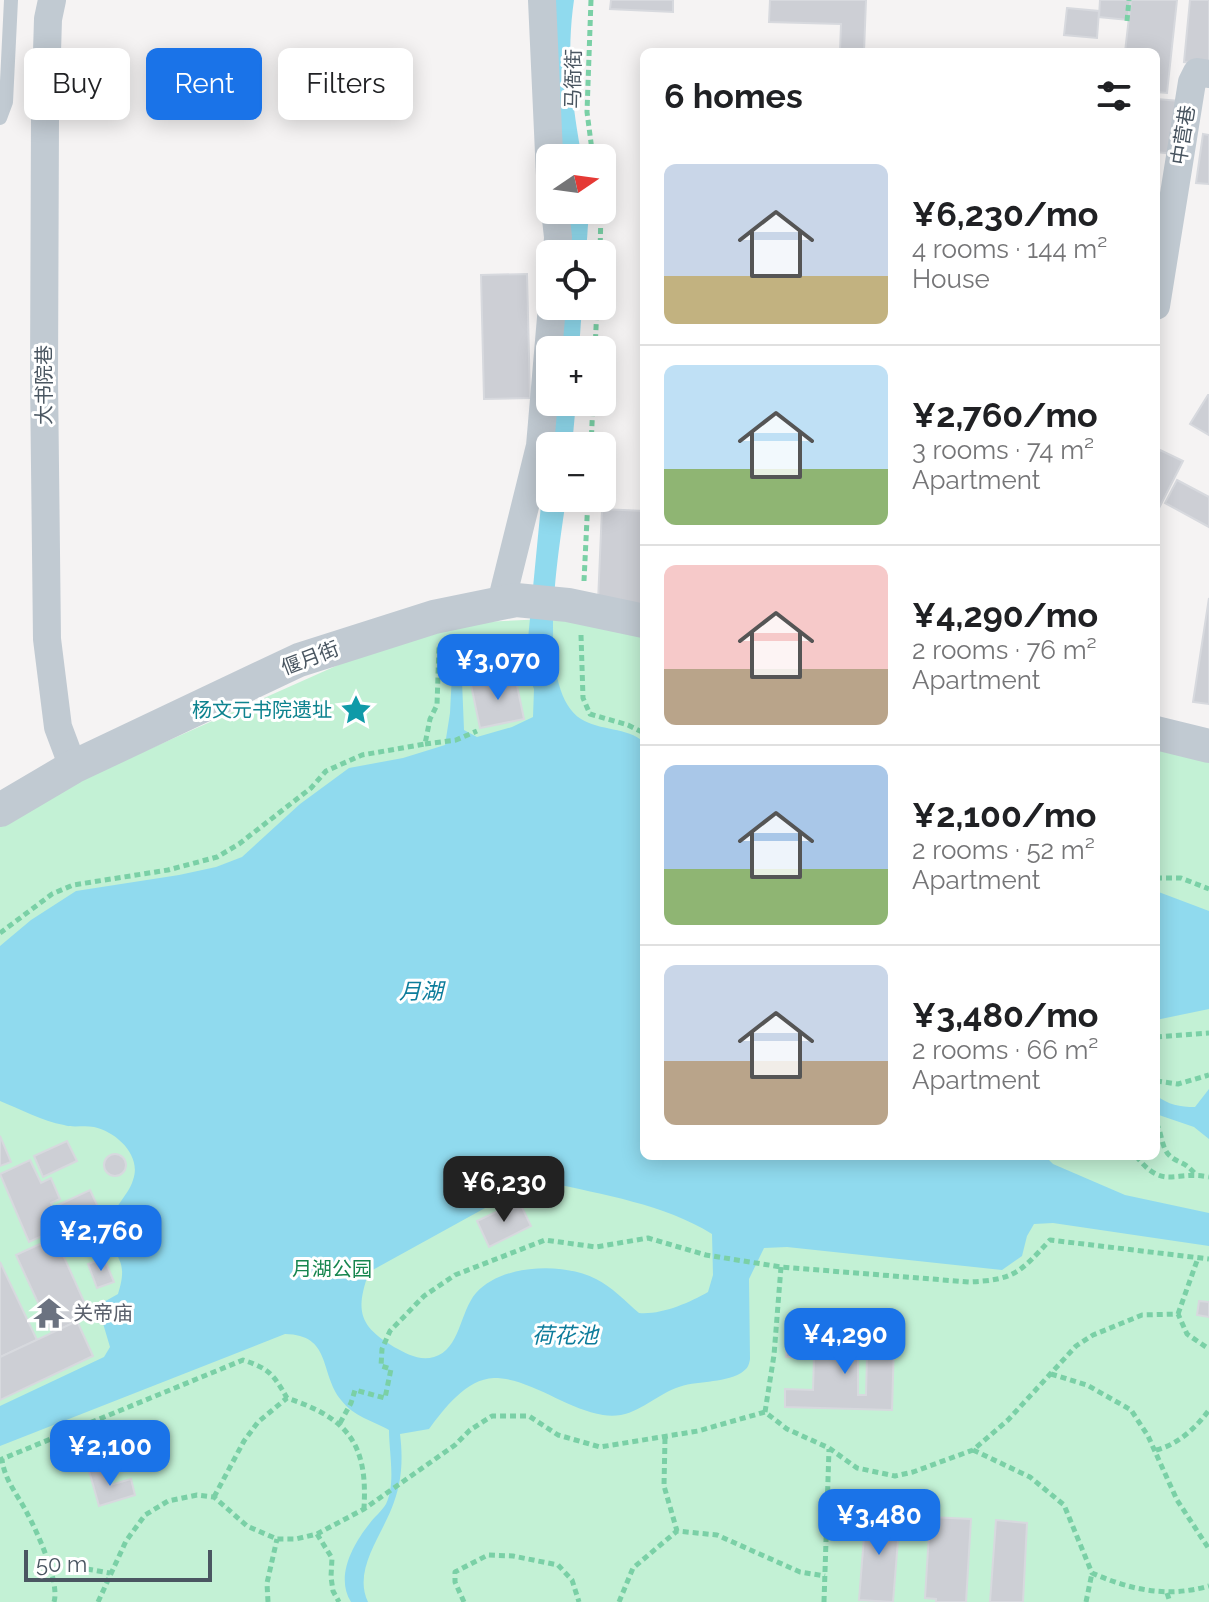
<!DOCTYPE html>
<meta charset="utf-8">
<style>
body{margin:0;font-family:Raleway,"Noto Sans SC",sans-serif;background:#f6f6f6;color:#202124;height:100vh;display:flex;flex-direction:column;font-size:30px;white-space:nowrap}
*{box-sizing:border-box;margin:0}
p{font-size:26px;color:#757577}
.icon{flex:none;width:44px;height:44px;fill:none;stroke:currentColor;stroke-width:2;stroke-linecap:round;stroke-linejoin:round}
.map{position:relative;flex:1;overflow:hidden}
.details{position:absolute;left:640px;top:48px;width:520px;height:1112px;display:flex;flex-direction:column;background:#fff;border-radius:12px;box-shadow:0 4px 20px #0003}
.details>*{flex:none}
.top-card{position:absolute;left:24px;top:48px;width:496px;height:72px;display:flex;gap:16px}
.needle{width:52px;rotate:77deg}
.buttons{position:absolute;left:536px;top:144px;display:grid;gap:16px}
.buttons a{display:grid;place-items:center;width:80px;height:80px;border-radius:12px;background:#fff;box-shadow:0 4px 20px #0003;font-size:40px}
.scale{position:absolute;left:24px;bottom:20px;width:188px;box-sizing:border-box;padding-left:8px;border:4px solid #4a5661;border-top:0;font-size:22px;line-height:28px;white-space:nowrap;color:#4a5661;-webkit-text-stroke:6px #fff;paint-order:stroke}
.price{position:absolute;translate:-50% -68px;padding:0 18px;border-radius:16px;background:#1a73e8;color:#fff;font-size:26px;line-height:52px;filter:drop-shadow(0 2px 4px #0008)}
.price::after{content:'';position:absolute;left:50%;top:48px;width:24px;height:18px;margin-left:-12px;background:inherit;clip-path:polygon(0 0,100% 0,50% 100%)}
.price.current{background:#222;color:#fff}
ul{padding:0;list-style:none}
li{display:flex;align-items:center;gap:24px;height:200px;padding:0 24px}
li+li{border-top:2px solid #e0e0e0}
li span{display:grid;place-items:center;flex:none;width:224px;height:160px;border-radius:12px;color:#555}
li>.icon{margin-inline-start:auto}
span .icon{width:96px;height:96px;fill:#fffc;stroke-width:1}
li b{font-size:34px}
h2{display:flex;justify-content:space-between;align-items:center;height:96px;padding:0 24px;font-size:34px}
.pill{padding:0 28px;border-radius:12px;background:#fff;box-shadow:0 4px 20px #0003;font-size:28px;line-height:72px}
.pill.current{background:#1a73e8;color:#fff}
.map>svg:first-child{display:block}
.green{fill:#c3f1d5}
.water{fill:#90daee;fill-rule:evenodd}
.building{fill:#cdcfd5;stroke:#d7d9de;stroke-width:2;fill-rule:evenodd}
.lines{fill:none;stroke-linecap:round;stroke-linejoin:round}
.path{stroke:#7ad0a6;stroke-width:5;stroke-dasharray:6 4;stroke-linecap:butt}
.service{stroke:#c1cad2;stroke-width:14}
.minor{stroke:#c1cad2;stroke-width:28}
.tertiary{stroke:#c1cad2;stroke-width:34}
.labels{text-anchor:middle;stroke-width:6;stroke-linejoin:round;paint-order:stroke}
.street-label{font-size:20px;fill:#4a5661;stroke:#fff}
.culture-label{font-size:20px;fill:#0d838f;stroke:#fff;text-anchor:end}
.park-label{font-size:20px;fill:#17864f;stroke:#fff}
.worship-label{font-size:20px;fill:#5b616d;stroke:#fff;text-anchor:start}
.water-label{font-size:22px;font-style:italic;fill:#0c7c9b;stroke:#fff}
</style>
<div class="map">
<svg width="1209" height="1602" viewBox="0 0 1209 1602">
<rect width="100%" height="100%" fill="#f5f3f3"/>
<path class="green" d="M 567,618 L 644,635 L 644,1156 L 1156,1156 L 1156,741 L 1209,752 L 1209,1602 L 0,1602 L 0,824 L 71,784 L 356,657 L 460,623 Z"/>
<g class="water">
<path d="M 552,0 L 574,0 C 566,55 572,104 582,158 L 561,158 Z"/>
<path d="M 568,210 L 589,210 L 586,254 L 564,254 Z"/>
<path d="M 559,306 L 582,306 L 579,350 L 555,350 Z"/>
<path d="M 551,402 L 576,402 L 572,446 L 550,446 L 550,498 L 566,498 C 560,546 533,689 581,719 C 600,731 627,727 644,742 L 644,1156 L 1045,1156 L 1053,1164 L 1125,1195 L 1209,1213 L 1209,1246 L 1053,1223 L 1034,1224 L 1027,1236 L 1022,1256 L 1002,1270 L 787,1247 L 764,1248 L 749,1279 L 750,1359 C 749,1366 747,1369 741,1373 C 722,1384 696,1380 676,1388 C 650,1398 634,1420 603,1415 C 566,1409 530,1378 494,1378 C 466,1379 444,1409 429,1429 L 400,1434 C 403,1458 402,1480 394,1502 C 384,1533 352,1569 368,1602 L 351,1602 C 335,1577 353,1544 370,1523 C 374,1517 382,1511 386,1504 C 396,1484 389,1452 389,1430 C 373,1421 353,1416 341,1400 C 319,1372 332,1335 285,1334 L 0,1446 L 0,1406 L 104,1357 L 110,1347 L 102,1320 L 102,1303 L 118,1294 C 131,1254 109,1258 109,1230 C 109,1210 128,1197 133,1180 C 142,1156 117,1132 94,1127 C 84,1125 73,1128 64,1125 C 42,1121 20,1109 0,1101 L 0,946 L 31,920 L 76,891 L 179,875 L 216,867 L 242,857 L 300,804 L 349,768 L 403,758 L 445,745 L 450,713 L 452,673 L 458,661 L 472,651 L 528,639 ZM 500,659 L 524,665 L 534,689 L 533,717 L 512,727 L 477,737 L 464,730 L 462,681 L 473,667 ZM 548,1182 C 603,1195 664,1204 712,1234 L 713,1275 L 708,1292 C 689,1303 661,1315 639,1313 C 625,1301 612,1287 596,1279 C 563,1262 502,1264 476,1293 C 460,1311 460,1350 434,1357 C 419,1361 407,1354 394,1347 C 359,1326 355,1311 369,1272 L 525,1186 Z"/>
<path d="M 1156,891 L 1209,911 L 1209,1009 L 1156,1020 Z"/>
<path d="M 1209,1089 L 1209,1139 L 1194,1127 L 1156,1114 L 1156,1095 C 1168,1105 1180,1107 1195,1107 Z"/>
</g>
<g class="building">
<path d="M 611,0 L 673,0 L 673,12 L 610,9 Z"/>
<path d="M 770,0 L 866,0 L 864,52 L 840,52 L 841,24 L 769,22 Z"/>
<path d="M 1100,0 L 1131,0 L 1128,20 L 1099,17 Z"/>
<path d="M 1131,0 L 1177,0 L 1167,93 L 1156,92 L 1156,52 L 1125,52 Z"/>
<path d="M 1190,0 L 1209,0 L 1209,65 L 1184,62 Z"/>
<path d="M 1067,8 L 1099,11 L 1097,38 L 1064,35 Z"/>
<path d="M 1156,99 L 1180,101 L 1174,154 L 1156,152 Z"/>
<path d="M 1203,134 L 1209,135 L 1209,184 L 1196,183 Z"/>
<path d="M 527,274 L 530,398 L 484,399 L 481,275 Z"/>
<path d="M 1208,395 L 1209,395 L 1209,435 L 1190,424 Z"/>
<path d="M 1160,450 L 1183,461 L 1156,514 L 1156,458 Z"/>
<path d="M 1177,480 L 1209,497 L 1209,527 L 1165,503 Z"/>
<path d="M 602,509 L 644,511 L 643,604 L 598,602 Z"/>
<path d="M 1209,598 L 1209,704 L 1193,702 Z"/>
<path d="M 515,676 L 524,719 L 480,728 L 471,685 Z"/>
<path d="M 0,1136 L 11,1162 L 0,1166 Z"/>
<path d="M 67,1141 L 77,1161 L 43,1177 L 34,1156 Z"/>
<circle cx="115" cy="1165" r="11"/>
<path d="M 30,1160 L 41,1183 L 51,1178 L 60,1199 L 51,1203 L 62,1227 L 29,1242 L 0,1174 Z"/>
<path d="M 90,1190 L 99,1209 L 67,1224 L 58,1205 Z"/>
<path d="M 519,1201 L 531,1226 L 489,1247 L 477,1221 Z"/>
<path d="M 94,1220 L 100,1234 L 61,1251 L 55,1237 Z"/>
<path d="M 55,1237 L 90,1315 L 52,1333 L 16,1255 Z"/>
<path d="M 104,1258 L 114,1282 L 97,1288 L 88,1264 Z"/>
<path d="M 0,1262 L 37,1340 L 0,1357 Z"/>
<path d="M 1199,1301 L 1209,1302 L 1209,1317 L 1197,1315 Z"/>
<path d="M 77,1321 L 93,1356 L 0,1400 L 0,1357 Z"/>
<path d="M 787,1341 L 894,1344 L 892,1410 L 785,1407 L 785,1389 L 813,1390 L 814,1357 L 786,1357 ZM 858,1356 L 867,1356 L 866,1395 L 858,1395 Z"/>
<path d="M 105,1466 L 110,1485 L 131,1479 L 135,1495 L 99,1506 L 89,1471 Z"/>
<path d="M 866,1512 L 900,1515 L 893,1602 L 859,1600 Z"/>
<path d="M 930,1517 L 971,1519 L 966,1602 L 936,1602 L 936,1599 L 925,1598 Z"/>
<path d="M 996,1520 L 1027,1523 L 1023,1602 L 990,1602 Z"/>
</g>
<g class="lines">
<g class="path">
<path d="M 591,0 L 587,112 L 593,158"/>
<path d="M 1127,21 L 1129,0"/>
<path d="M 600,254 L 601,210"/>
<path d="M 595,350 L 597,306"/>
<path d="M 591,446 L 593,402"/>
<path d="M 584,581 L 588,498"/>
<path d="M 581,635 L 583,698 L 590,714 L 628,725 L 644,733"/>
<path d="M 425,744 L 456,740 L 477,731"/>
<path d="M 1156,878 L 1181,878 L 1209,889"/>
<path d="M 0,933 L 52,894 L 73,885 L 168,870 L 217,857 L 239,844 L 311,788 L 326,771 L 362,755 L 425,744 L 430,719 L 437,705 L 439,647"/>
<path d="M 1156,1037 L 1209,1033"/>
<path d="M 1156,1081 L 1178,1084 L 1209,1075"/>
<path d="M 1156,1123 C 1162,1132 1161,1147 1169,1155 C 1178,1164 1184,1160 1196,1175"/>
<path d="M 1136,1156 C 1164,1191 1173,1170 1209,1177"/>
<path d="M 781,1267 L 774,1355 L 765,1412 L 787,1429 L 829,1448 L 857,1468 L 895,1476 L 913,1472 L 973,1450 L 1008,1420 L 1076,1346 L 1093,1335 L 1142,1315 L 1178,1314 L 1187,1334 L 1209,1349"/>
<path d="M 1178,1314 L 1198,1258"/>
<path d="M 1051,1374 L 1087,1385 L 1131,1410 L 1148,1436 L 1177,1500 L 1209,1549"/>
<path d="M 340,1423 L 351,1403 L 355,1390 L 385,1398 L 391,1369 L 381,1366 L 382,1349 L 390,1331 L 424,1296 L 455,1275 L 545,1240 L 596,1247 L 648,1238 L 706,1255 L 781,1267 L 969,1282 C 1015,1280 1020,1272 1050,1240 L 1209,1259"/>
<path d="M 665,1438 L 664,1486 L 677,1531"/>
<path d="M 973,1450 L 1030,1477 L 1064,1505 L 1092,1573 C 1131,1590 1167,1598 1209,1586"/>
<path d="M 1156,1450 C 1177,1445 1196,1428 1209,1410"/>
<path d="M 214,1497 L 244,1441 L 258,1422 L 287,1398"/>
<path d="M 317,1534 L 332,1558 L 331,1577 L 333,1591 L 339,1602"/>
<path d="M 87,1569 L 110,1573"/>
<path d="M 1167,1593 L 1170,1602"/>
<path d="M 54,1602 C 60,1582 37,1531 26,1511 C 17,1494 4,1479 2,1459 L 243,1360 C 270,1369 273,1374 287,1398 C 347,1418 368,1443 364,1508"/>
<path d="M 98,1602 L 126,1541 L 145,1515 L 168,1501 L 197,1495 L 214,1497 L 247,1526 L 277,1539 L 296,1539 L 317,1534 L 364,1509 L 455,1445 L 470,1430 L 492,1416 L 529,1416 L 558,1435 L 600,1447 L 698,1431 L 765,1412"/>
<path d="M 268,1602 L 267,1583 L 277,1539"/>
<path d="M 464,1602 L 455,1582 L 455,1572 L 488,1555 L 513,1556 L 558,1565 L 572,1580 L 579,1602"/>
<path d="M 619,1602 L 633,1568 L 677,1531 L 717,1535 L 800,1572 L 825,1576"/>
<path d="M 824,1602 L 829,1449"/>
<path d="M 1086,1602 L 1092,1573"/>
</g>
<path class="service" d="M 0,118 L 6,102 L 11,0"/>
<g class="minor">
<path d="M 52,0 L 48,19 L 45,118 L 44,379 L 47,639 L 58,727 L 73,767"/>
<path d="M 542,0 L 550,175"/>
<path d="M 555,210 L 558,237 L 557,254"/>
<path d="M 1156,306 L 1192,82 L 1197,72 L 1209,74"/>
<path d="M 501,603 L 540,446 L 552,306"/>
</g>
<g class="tertiary">
<path d="M 1156,733 L 1209,746"/>
<path d="M 0,810 L 73,767 L 299,660 L 434,617 L 516,600 L 568,605 L 644,621"/>
</g>
</g>
<defs>
<symbol id="sight-bare" viewBox="-9 -9 18 18"><path d="M0-6L1.8-2.2L6-1.7L2.9 1.2L3.7 5.4L0 3.3L-3.7 5.4L-2.9 1.2L-6-1.7L-1.8-2.2Z" fill="#0f9aa8" stroke="#fff" stroke-width="2.5" paint-order="stroke"/></symbol>
<symbol id="temple-bare" viewBox="-9 -9 18 18"><path d="M0-6L5-2H3V0L6.5 2.5H4V6H1.5V3h-3V6H-4V2.5H-6.5L-3 0V-2H-5Z" fill="#6b7280" stroke="#fff" stroke-width="2.5" paint-order="stroke"/></symbol>
</defs>
<g fill-rule="evenodd">
<use href="#sight-bare" x="334" y="688" width="44" height="44"/>
<use href="#temple-bare" x="27" y="1291" width="44" height="44"/>
</g>
<g class="labels">
<g class="street-label">
<text transform="translate(573 79) rotate(-89)" y="7">马衙街</text>
<text transform="translate(1183 135) rotate(-81)" y="7">中营巷</text>
<text transform="translate(44 385) rotate(-90)" y="7">大书院巷</text>
<text transform="translate(310 658) rotate(-21)" y="7">偃月街</text>
</g>
<g class="culture-label">
<text x="332" y="717">杨文元书院遗址</text>
</g>
<g class="park-label">
<text x="332" y="1276">月湖公园</text>
</g>
<g class="worship-label">
<text x="73" y="1320">关帝庙</text>
</g>
<g class="water-label">
<text x="421" y="999">月湖</text>
<text x="565" y="1343">荷花池</text>
</g>
</g>
</svg>
<div class="buttons">
<a><svg class="needle" viewBox="-14 -14 28 28"><path d="M0-13l5 13h-10z" fill="#e53935"/><path d="M0 13l5-13h-10z" fill="#757577"/></svg></a>
<a><svg class="icon" aria-label="locate" viewBox="0 0 24 24"><circle cx="12" cy="12" r="6"/><path d="M12 2v4M12 18v4M2 12h4M18 12h4"/></svg></a>
<a>+</a>
<a>−</a>
</div>
<div class="scale">50 m</div>
<b class="price" style="left:498px;top:702px">¥3,070</b>
<b class="price current" style="left:504px;top:1224px">¥6,230</b>
<b class="price" style="left:101px;top:1273px">¥2,760</b>
<b class="price" style="left:845px;top:1376px">¥4,290</b>
<b class="price" style="left:110px;top:1488px">¥2,100</b>
<b class="price" style="left:879px;top:1557px">¥3,480</b>
<div class="top-card">
<a class="pill">Buy</a>
<a class="pill current">Rent</a>
<a class="pill">Filters</a>
</div>
<section class="details">
<h2>6 homes<svg class="icon" aria-label="filters" viewBox="0 0 24 24"><path d="M4 7h16M4 17h16"/><circle cx="9" cy="7" r="2"/><circle cx="15" cy="17" r="2"/></svg></h2>
<ul>
<li><span style="background:linear-gradient(#c9d6e8 70%,#c2b280 0)"><svg class="icon" aria-label="home" viewBox="0 0 24 24"><path d="M3 11l9-7 9 7M6 9v11h12V9"/></svg></span><div><b>¥6,230/mo</b><p>4 rooms · 144 m²</p><p>House</p></div></li>
<li><span style="background:linear-gradient(#bfe0f5 65%,#8fb573 0)"><svg class="icon" aria-label="home" viewBox="0 0 24 24"><path d="M3 11l9-7 9 7M6 9v11h12V9"/></svg></span><div><b>¥2,760/mo</b><p>3 rooms · 74 m²</p><p>Apartment</p></div></li>
<li><span style="background:linear-gradient(#f6c9c9 65%,#b9a48a 0)"><svg class="icon" aria-label="home" viewBox="0 0 24 24"><path d="M3 11l9-7 9 7M6 9v11h12V9"/></svg></span><div><b>¥4,290/mo</b><p>2 rooms · 76 m²</p><p>Apartment</p></div></li>
<li><span style="background:linear-gradient(#a9c7e8 65%,#8fb573 0)"><svg class="icon" aria-label="home" viewBox="0 0 24 24"><path d="M3 11l9-7 9 7M6 9v11h12V9"/></svg></span><div><b>¥2,100/mo</b><p>2 rooms · 52 m²</p><p>Apartment</p></div></li>
<li><span style="background:linear-gradient(#c9d6e8 60%,#b9a48a 0)"><svg class="icon" aria-label="home" viewBox="0 0 24 24"><path d="M3 11l9-7 9 7M6 9v11h12V9"/></svg></span><div><b>¥3,480/mo</b><p>2 rooms · 66 m²</p><p>Apartment</p></div></li>
</ul>
</section>
</div>
